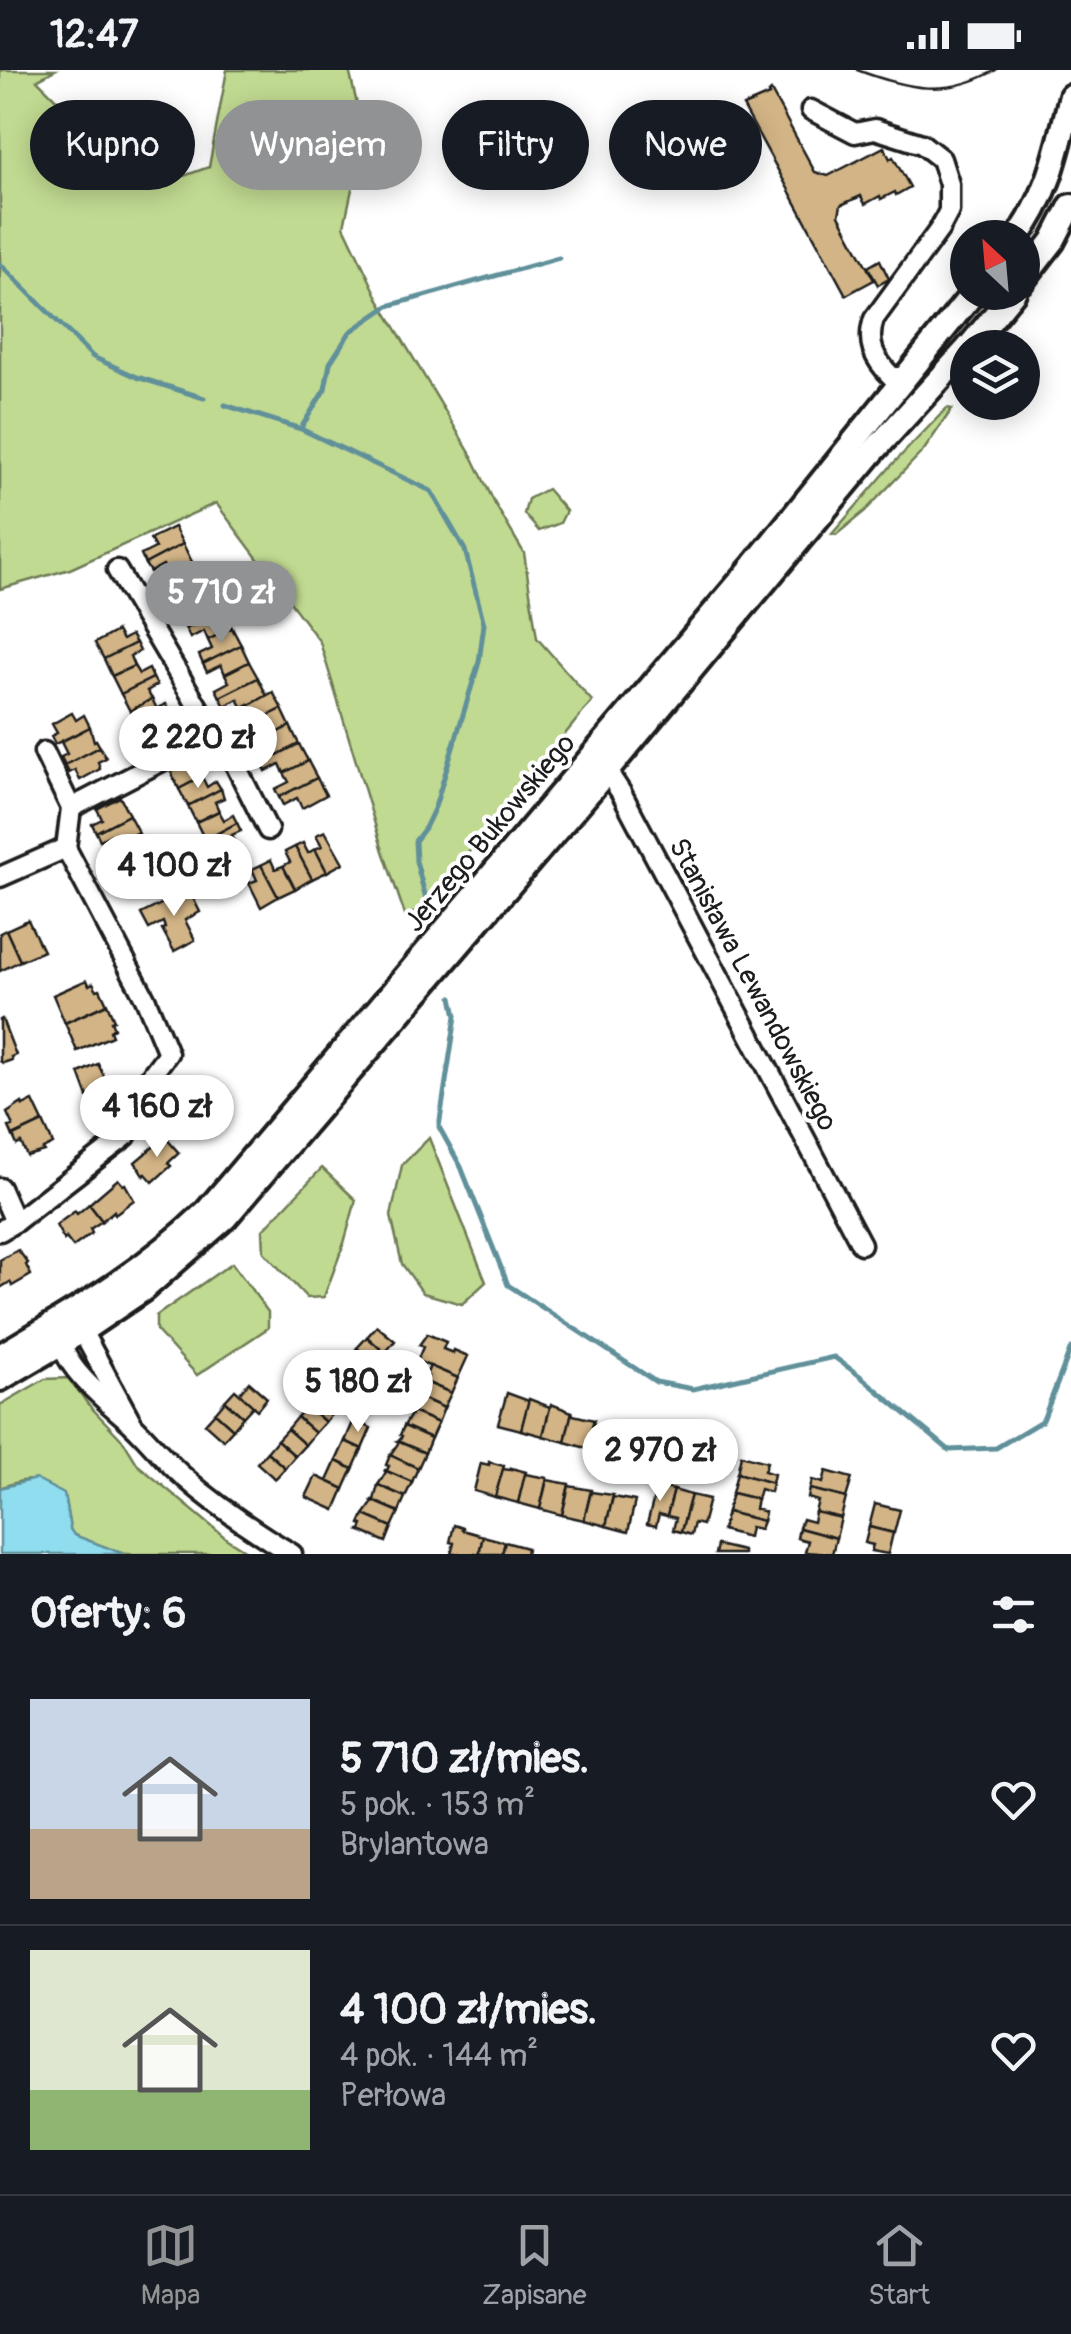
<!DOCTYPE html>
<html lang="pl">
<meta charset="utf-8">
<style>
body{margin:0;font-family:Pangolin,sans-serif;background:#20242c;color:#f1f3f6;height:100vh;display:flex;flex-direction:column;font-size:38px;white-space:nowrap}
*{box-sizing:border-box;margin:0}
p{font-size:32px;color:#9ea1a6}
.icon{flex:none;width:55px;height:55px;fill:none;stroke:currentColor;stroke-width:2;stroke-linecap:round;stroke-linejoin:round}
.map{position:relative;height:1484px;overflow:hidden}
.sheet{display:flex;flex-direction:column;background:#171b24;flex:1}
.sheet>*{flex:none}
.guide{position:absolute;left:30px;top:30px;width:1012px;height:90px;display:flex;gap:20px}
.needle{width:65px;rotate:334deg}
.fabs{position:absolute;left:950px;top:150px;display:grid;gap:20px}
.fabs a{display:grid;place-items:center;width:90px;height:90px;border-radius:50%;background:#171b24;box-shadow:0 5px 25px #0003;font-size:50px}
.price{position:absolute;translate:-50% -85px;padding:0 22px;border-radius:35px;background:#fff;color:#222;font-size:32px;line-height:65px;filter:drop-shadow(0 2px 5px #0008)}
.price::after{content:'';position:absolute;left:50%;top:60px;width:30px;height:22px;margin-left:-15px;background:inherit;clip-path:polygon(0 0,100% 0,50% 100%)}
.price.on{background:#919294;color:#fff}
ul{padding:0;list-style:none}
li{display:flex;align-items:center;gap:30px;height:250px;padding:0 30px}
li+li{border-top:2px solid #363941}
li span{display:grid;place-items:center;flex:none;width:280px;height:200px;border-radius:0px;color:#555}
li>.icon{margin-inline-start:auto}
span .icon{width:120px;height:120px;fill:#fffc;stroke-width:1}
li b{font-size:42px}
h2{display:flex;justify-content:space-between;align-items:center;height:120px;padding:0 30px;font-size:42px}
.chip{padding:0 35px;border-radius:45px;background:#171b24;box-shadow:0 5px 25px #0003;font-size:35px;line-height:90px}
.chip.on{background:#919294;color:#fff}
.status{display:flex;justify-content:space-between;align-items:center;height:70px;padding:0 50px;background:#171b24;direction:ltr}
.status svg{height:28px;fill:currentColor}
.dock{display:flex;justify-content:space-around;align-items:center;height:140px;border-top:2px solid #363941;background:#171b24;font-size:28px;color:#9ea1a6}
.dock a{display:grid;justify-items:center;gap:5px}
.dock .on{color:#919294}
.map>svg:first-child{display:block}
.green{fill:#c1da91;stroke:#6e7b56;stroke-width:2.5}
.water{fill:#8fddee;stroke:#61909a;stroke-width:2.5}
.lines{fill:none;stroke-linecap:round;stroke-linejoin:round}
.stream{stroke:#61909a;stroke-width:5}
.building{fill:#d2b486;stroke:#1c1c1c;stroke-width:2.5}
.minor-casing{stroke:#1c1c1c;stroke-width:25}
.tertiary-casing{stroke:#1c1c1c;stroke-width:30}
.minor{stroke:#fff;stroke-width:18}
.tertiary{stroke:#fff;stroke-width:22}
.tram{stroke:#1c1c1c;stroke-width:2.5}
.labels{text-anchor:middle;stroke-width:8;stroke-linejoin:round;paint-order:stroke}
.street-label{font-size:28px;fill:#1c1c1c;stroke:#fff}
</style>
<div class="status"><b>12:47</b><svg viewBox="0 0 49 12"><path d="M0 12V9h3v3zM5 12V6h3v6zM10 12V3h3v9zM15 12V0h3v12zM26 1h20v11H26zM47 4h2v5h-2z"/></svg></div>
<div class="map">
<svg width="1071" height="1484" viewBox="0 0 1071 1484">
<rect width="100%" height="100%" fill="#fff"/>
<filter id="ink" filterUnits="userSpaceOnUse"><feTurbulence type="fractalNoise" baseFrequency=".01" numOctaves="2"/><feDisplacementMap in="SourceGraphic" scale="20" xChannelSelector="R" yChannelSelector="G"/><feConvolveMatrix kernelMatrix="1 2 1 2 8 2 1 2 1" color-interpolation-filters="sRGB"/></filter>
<g filter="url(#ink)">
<g class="green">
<path d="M 0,0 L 55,0 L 37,10 L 147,119 L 209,97 L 227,0 L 349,0 L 364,64 L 344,156 L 380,232 L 473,388 L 495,434 L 524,483 L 537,568 L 592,631 L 464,788 L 447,818 L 406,848 L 383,781 L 320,572 L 216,433 L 70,499 L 0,519 Z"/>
<path d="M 947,338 L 952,339 L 924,380 L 865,441 L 836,465 L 832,464 L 891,396 Z"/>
<path d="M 547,419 L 566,441 L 560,453 L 539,461 L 524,444 L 528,429 Z"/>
<path d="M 429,1068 L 486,1212 L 462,1234 L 423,1223 L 402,1194 L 391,1146 L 402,1095 Z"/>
<path d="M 322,1098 L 356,1130 L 344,1173 L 324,1227 L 307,1228 L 264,1182 L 263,1160 Z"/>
<path d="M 232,1193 L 268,1242 L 268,1258 L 197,1305 L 156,1260 L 156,1246 Z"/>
<path d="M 69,1308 L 87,1333 L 124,1372 L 138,1395 L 227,1469 L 251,1484 L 124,1484 L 73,1465 L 70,1459 L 64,1425 C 34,1408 33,1406 0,1418 L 0,1335 L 45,1309 Z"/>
</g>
<path class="water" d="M 35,1409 L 64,1424 L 70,1459 L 74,1465 L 124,1484 L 0,1484 L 0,1418 Z"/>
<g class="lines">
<g class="stream">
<path d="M 0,194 L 93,287 L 137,307 L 204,328"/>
<path d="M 225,335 L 301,359 L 431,421 L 465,480 L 484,554 L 479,592 L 435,737 L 425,758 L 415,771 L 416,791 L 428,836"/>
<path d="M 301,358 L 325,319 L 330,293 L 350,262 L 388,236 L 559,188"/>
<path d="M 452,927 L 456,946 L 439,1057 L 461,1097 L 508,1215 L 656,1312 L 693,1319 L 834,1287 L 860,1306 L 949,1380 L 996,1378 L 1043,1350 L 1071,1278"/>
</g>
</g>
<g class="building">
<path d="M 771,21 L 815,102 L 828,106 L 884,77 L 890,89 L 893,87 L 910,117 L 896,125 L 895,122 L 881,129 L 880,126 L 865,134 L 861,126 L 841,135 L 839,145 L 874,210 L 846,225 L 743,36 L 769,25 L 768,23 Z"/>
<path d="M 880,190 L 889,209 L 878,215 L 868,197 Z"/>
<path d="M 174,457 L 183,474 L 145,494 L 141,485 L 155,478 L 150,469 Z"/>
<path d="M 183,474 L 192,492 L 168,504 L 163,495 L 150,502 L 145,494 Z"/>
<path d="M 192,492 L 201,509 L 163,528 L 159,520 L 172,513 L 168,504 Z"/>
<path d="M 201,509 L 209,526 L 185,538 L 181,529 L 167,536 L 163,528 Z"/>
<path d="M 215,523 L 223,540 L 186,559 L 181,551 L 195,544 L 191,535 Z"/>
<path d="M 223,540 L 232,558 L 208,570 L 204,561 L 190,568 L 186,559 Z"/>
<path d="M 232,558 L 241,575 L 203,594 L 199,585 L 212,579 L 208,570 Z"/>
<path d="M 117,561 L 122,570 L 131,565 L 136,573 L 104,589 L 95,573 Z"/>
<path d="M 136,573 L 140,581 L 130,586 L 134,596 L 112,606 L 104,589 Z"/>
<path d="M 241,575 L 249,592 L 225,604 L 221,595 L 207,602 L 203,594 Z"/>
<path d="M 249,592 L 258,608 L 220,627 L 216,619 L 229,612 L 225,604 Z"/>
<path d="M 134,596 L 139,604 L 149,599 L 153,608 L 121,624 L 112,606 Z"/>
<path d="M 153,608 L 157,615 L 147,621 L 152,629 L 130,641 L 121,624 Z"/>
<path d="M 258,608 L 267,626 L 243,638 L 238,629 L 225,636 L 220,627 Z"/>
<path d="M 273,622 L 282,639 L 244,658 L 240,650 L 254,643 L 250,635 Z"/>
<path d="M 152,629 L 157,639 L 166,634 L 170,641 L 138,658 L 130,641 Z"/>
<path d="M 282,639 L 290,656 L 267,669 L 262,660 L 249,667 L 244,658 Z"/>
<path d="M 170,641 L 174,650 L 165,655 L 170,664 L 147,676 L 138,658 Z"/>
<path d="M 72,643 L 76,650 L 84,645 L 90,657 L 55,674 L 51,666 L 57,663 L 52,654 Z"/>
<path d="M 290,656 L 299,674 L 262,693 L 258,684 L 271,677 L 267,669 Z"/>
<path d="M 90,657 L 94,671 L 96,670 L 100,677 L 65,695 L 61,687 L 67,684 L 61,672 Z"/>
<path d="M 299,674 L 308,691 L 284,703 L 280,694 L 266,701 L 262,693 Z"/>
<path d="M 100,677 L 106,688 L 98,692 L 100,699 L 80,710 L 75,700 L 69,703 L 65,695 Z"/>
<path d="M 203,685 L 207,693 L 198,698 L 202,707 L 179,719 L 171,702 Z"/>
<path d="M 308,691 L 317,708 L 279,727 L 275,719 L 289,712 L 284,703 Z"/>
<path d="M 202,707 L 207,717 L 216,711 L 221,719 L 188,736 L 179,719 Z"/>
<path d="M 317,708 L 326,725 L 302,738 L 297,728 L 283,735 L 279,727 Z"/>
<path d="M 221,719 L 224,728 L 215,732 L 219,741 L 196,752 L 188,736 Z"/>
<path d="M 120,727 L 129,745 L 96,762 L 92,754 L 102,749 L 97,739 Z"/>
<path d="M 219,741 L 224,750 L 233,745 L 237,753 L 205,770 L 196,752 Z"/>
<path d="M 129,745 L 138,762 L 115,774 L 110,765 L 100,770 L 96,762 Z"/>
<path d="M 237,753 L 241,761 L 232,765 L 236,775 L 213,786 L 205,770 Z"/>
<path d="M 325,761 L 343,793 L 327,802 L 315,779 L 322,776 L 316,765 Z"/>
<path d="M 138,762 L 146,779 L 113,796 L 109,788 L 119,783 L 115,774 Z"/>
<path d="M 303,773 L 308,783 L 315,779 L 327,802 L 312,809 L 295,777 Z"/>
<path d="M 295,777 L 312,809 L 295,819 L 283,796 L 290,792 L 285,782 Z"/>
<path d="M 146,779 L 155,796 L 132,808 L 128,799 L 118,804 L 113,796 Z"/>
<path d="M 271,790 L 275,799 L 283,796 L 295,819 L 278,827 L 261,795 Z"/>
<path d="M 261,795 L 278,827 L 261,837 L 249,813 L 257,810 L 252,799 Z"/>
<path d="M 155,796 L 164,814 L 131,831 L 127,822 L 137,818 L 132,808 Z"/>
<path d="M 189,820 L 200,842 L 185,850 L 195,870 L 174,881 L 162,859 L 165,858 L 163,852 L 149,859 L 141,844 L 173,828 L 172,826 L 180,822 L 181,824 Z"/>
<path d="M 28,850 L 43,881 L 20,891 L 6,860 Z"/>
<path d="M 6,860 L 20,891 L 0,901 L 0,863 Z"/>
<path d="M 87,910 L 89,915 L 93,913 L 97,920 L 100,919 L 107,934 L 65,953 L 53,925 Z"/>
<path d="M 107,934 L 114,950 L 111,951 L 114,958 L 110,961 L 112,966 L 77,981 L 65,953 Z"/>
<path d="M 2,949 L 16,985 L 11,987 L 12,990 L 3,993 L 0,991 L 0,950 Z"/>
<path d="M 98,994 L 105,1008 L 108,1008 L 115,1024 L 102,1033 L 101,1031 L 91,1035 L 79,1003 Z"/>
<path d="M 33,1031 L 43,1052 L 13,1066 L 9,1057 L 13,1056 L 7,1043 L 22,1033 L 23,1036 Z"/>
<path d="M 43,1052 L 53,1074 L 43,1079 L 44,1081 L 27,1086 L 21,1073 L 17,1075 L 13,1066 Z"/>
<path d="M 165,1067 L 179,1083 L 168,1093 L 171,1096 L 153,1112 L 146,1104 L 144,1106 L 135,1092 Z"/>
<path d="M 118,1109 L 123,1115 L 125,1114 L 134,1130 L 115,1144 L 114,1141 L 102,1151 L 89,1134 Z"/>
<path d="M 89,1134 L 102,1151 L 90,1159 L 92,1163 L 73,1177 L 66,1168 L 64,1170 L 56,1155 L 75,1141 L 77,1144 Z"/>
<path d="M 18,1180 L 28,1193 L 26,1195 L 31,1205 L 12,1216 L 10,1212 L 0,1218 L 0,1190 Z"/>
<path d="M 377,1256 L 395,1271 L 385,1283 L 367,1267 Z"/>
<path d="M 427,1264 L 446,1272 L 443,1279 L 453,1283 L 454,1280 L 468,1286 L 458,1308 L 417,1291 L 423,1277 L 419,1275 Z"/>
<path d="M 367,1267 L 385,1283 L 375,1295 L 357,1278 Z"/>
<path d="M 357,1278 L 375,1295 L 365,1306 L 347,1290 Z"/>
<path d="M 347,1290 L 365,1306 L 355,1318 L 337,1301 Z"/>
<path d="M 430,1296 L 458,1308 L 451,1323 L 423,1311 L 426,1311 L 428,1306 L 426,1305 Z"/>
<path d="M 337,1301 L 355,1318 L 345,1329 L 327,1313 Z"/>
<path d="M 423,1311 L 451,1323 L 444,1338 L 417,1326 L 425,1313 Z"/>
<path d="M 249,1312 L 267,1328 L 257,1340 L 239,1324 Z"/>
<path d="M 327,1313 L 345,1329 L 335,1340 L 317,1324 Z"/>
<path d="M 235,1320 L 253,1336 L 243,1347 L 225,1331 Z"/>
<path d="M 507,1323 L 529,1331 L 521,1360 L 498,1354 Z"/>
<path d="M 317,1324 L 335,1340 L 325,1352 L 307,1336 Z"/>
<path d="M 417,1326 L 444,1338 L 438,1353 L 410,1341 L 413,1341 L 415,1336 L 413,1335 Z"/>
<path d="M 529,1329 L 550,1337 L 543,1366 L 521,1360 Z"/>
<path d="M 225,1331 L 243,1347 L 233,1359 L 215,1343 Z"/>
<path d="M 551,1334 L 572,1342 L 565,1372 L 543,1366 Z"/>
<path d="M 307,1336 L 325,1352 L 315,1363 L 297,1347 Z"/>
<path d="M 410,1341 L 438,1353 L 431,1368 L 404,1356 L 412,1343 Z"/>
<path d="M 572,1341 L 573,1345 L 594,1350 L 586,1378 L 565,1372 Z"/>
<path d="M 215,1343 L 233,1359 L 223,1370 L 205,1354 Z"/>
<path d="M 297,1347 L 315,1363 L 305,1375 L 287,1359 Z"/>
<path d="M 354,1350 L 371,1358 L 362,1379 L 345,1371 Z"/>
<path d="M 593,1354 L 611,1358 L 604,1383 L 586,1379 Z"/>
<path d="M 404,1356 L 431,1368 L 425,1383 L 397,1371 L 400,1370 L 402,1366 L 400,1365 Z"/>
<path d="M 287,1359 L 305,1375 L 295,1386 L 277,1370 Z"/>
<path d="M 610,1360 L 628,1366 L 621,1389 L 603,1385 Z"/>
<path d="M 627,1369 L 645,1375 L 639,1399 L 620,1394 Z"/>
<path d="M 277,1370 L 295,1386 L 285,1398 L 267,1382 Z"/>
<path d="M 345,1371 L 362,1379 L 353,1399 L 336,1391 Z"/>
<path d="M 397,1371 L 425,1383 L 418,1398 L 390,1385 L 399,1372 Z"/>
<path d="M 267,1382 L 285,1398 L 275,1409 L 257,1393 Z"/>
<path d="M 390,1385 L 418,1398 L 412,1412 L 384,1400 L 387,1400 L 389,1396 L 386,1395 Z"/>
<path d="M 741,1385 L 767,1392 L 764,1401 L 774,1404 L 772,1413 L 737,1403 Z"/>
<path d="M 336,1391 L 353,1399 L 344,1419 L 327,1411 Z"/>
<path d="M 489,1392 L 504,1396 L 495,1427 L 474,1421 L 481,1393 L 489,1395 Z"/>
<path d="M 511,1398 L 526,1402 L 518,1433 L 495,1427 L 503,1399 L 511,1400 Z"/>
<path d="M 384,1400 L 412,1412 L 405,1427 L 378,1415 L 386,1402 Z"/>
<path d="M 826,1401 L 852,1408 L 846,1428 L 810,1419 L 812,1410 L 823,1413 Z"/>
<path d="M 737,1403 L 772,1413 L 770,1422 L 760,1419 L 757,1429 L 732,1423 Z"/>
<path d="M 525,1404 L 547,1408 L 540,1439 L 518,1433 Z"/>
<path d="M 316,1406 L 344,1419 L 335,1440 L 306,1427 Z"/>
<path d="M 547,1410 L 569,1414 L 562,1445 L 540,1439 Z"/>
<path d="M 378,1415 L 405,1427 L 399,1442 L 371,1430 L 374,1430 Z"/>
<path d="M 569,1416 L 591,1420 L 584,1450 L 562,1445 Z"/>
<path d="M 657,1416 L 674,1420 L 667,1446 L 659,1444 L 656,1456 L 647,1454 Z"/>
<path d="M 810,1419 L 846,1428 L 841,1448 L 815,1442 L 818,1431 L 808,1428 Z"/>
<path d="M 674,1420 L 691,1425 L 681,1462 L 673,1460 L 676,1448 L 667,1446 Z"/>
<path d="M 591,1422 L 613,1425 L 606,1456 L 584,1450 Z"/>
<path d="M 732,1423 L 757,1429 L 755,1439 L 765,1442 L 763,1451 L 727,1442 Z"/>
<path d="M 691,1425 L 709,1429 L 702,1455 L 694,1453 L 691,1465 L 681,1462 Z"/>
<path d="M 613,1427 L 635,1431 L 628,1462 L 606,1456 Z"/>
<path d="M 371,1430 L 399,1442 L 392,1457 L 364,1445 L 373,1432 Z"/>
<path d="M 875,1434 L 900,1440 L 894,1463 L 869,1457 Z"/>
<path d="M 727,1442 L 763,1451 L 760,1459 L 750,1457 L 748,1467 L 722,1460 Z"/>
<path d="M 815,1442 L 841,1448 L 836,1468 L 799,1458 L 802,1449 L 813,1452 Z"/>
<path d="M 364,1445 L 392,1457 L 386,1472 L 358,1460 L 361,1460 L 363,1455 L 360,1454 Z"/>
<path d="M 454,1455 L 463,1458 L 462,1460 L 483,1466 L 479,1484 L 451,1484 L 454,1473 L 450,1472 Z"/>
<path d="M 869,1457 L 893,1463 L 888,1484 L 871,1481 L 873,1475 L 865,1473 Z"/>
<path d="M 799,1458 L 836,1468 L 832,1484 L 805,1482 L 808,1471 L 797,1468 Z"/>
<path d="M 483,1466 L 505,1472 L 502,1484 L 479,1484 Z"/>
<path d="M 505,1472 L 527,1478 L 526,1484 L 502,1484 Z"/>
<path d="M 717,1475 L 743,1481 L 743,1484 L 715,1484 Z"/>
</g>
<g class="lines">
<defs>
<g id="minor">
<path d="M 811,40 L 855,63 L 875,59 L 922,74 L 941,89 L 949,114 L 949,141 L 939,160 L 874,249 C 866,273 874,289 892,307 L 906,307"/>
<path d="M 117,500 L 214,664 L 228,680 L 268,760"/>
<path d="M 599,693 L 607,701 L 622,724 L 861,1174"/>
<path d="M 71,738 L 214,664"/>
<path d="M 0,807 L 66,778"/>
<path d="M 0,1118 L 15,1152"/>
<path d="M 0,1161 L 15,1152 L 126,1066 L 150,1007 L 168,983 L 145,928 L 66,778 L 71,738 L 44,682"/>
<path d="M 71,1255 L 82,1261 L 133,1355"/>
<path d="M 61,1265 C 60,1296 110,1334 131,1353 C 150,1371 165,1391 185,1408 C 218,1437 254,1461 292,1484"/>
</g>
<g id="tertiary">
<path d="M 1017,168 C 1050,124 1058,78 1071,26"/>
<path d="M 1022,211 L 1053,171 L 1071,136"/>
<path d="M 968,278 L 1014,222"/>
<path d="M 0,1286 C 77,1240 141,1204 207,1141 L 754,495 L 974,222"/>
<path d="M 0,1309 L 82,1261 L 144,1219 L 225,1148 L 607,701 L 872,383 L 968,278"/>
</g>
</defs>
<use href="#minor" class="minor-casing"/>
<use href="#tertiary" class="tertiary-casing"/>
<use href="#minor" class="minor"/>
<use href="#tertiary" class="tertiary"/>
<path class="tram" d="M 857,0 C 908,19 946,28 996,0"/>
</g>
</g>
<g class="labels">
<g class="street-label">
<text transform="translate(489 762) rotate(-50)" y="10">Jerzego Bukowskiego</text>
<text transform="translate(754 914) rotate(62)" y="10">Stanisława Lewandowskiego</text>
</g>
</g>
</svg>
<div class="fabs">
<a><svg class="needle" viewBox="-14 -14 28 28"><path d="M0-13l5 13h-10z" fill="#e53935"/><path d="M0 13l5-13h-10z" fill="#9ea1a6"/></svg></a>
<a><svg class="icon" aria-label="layers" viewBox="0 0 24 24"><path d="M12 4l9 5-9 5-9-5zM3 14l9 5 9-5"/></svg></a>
</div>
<b class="price on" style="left:221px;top:576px">5 710 zł</b>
<b class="price" style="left:198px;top:721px">2 220 zł</b>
<b class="price" style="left:174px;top:849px">4 100 zł</b>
<b class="price" style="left:157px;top:1090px">4 160 zł</b>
<b class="price" style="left:358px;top:1365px">5 180 zł</b>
<b class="price" style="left:660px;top:1434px">2 970 zł</b>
<div class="guide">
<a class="chip">Kupno</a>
<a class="chip on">Wynajem</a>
<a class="chip">Filtry</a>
<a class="chip">Nowe</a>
</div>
</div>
<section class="sheet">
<h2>Oferty: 6<svg class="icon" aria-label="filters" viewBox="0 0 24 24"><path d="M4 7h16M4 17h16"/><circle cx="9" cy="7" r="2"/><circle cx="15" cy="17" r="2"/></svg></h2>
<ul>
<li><span style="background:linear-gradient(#c9d6e8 65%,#b9a48a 0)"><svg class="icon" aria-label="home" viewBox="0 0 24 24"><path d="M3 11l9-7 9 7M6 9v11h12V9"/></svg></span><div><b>5 710 zł/mies.</b><p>5 pok. · 153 m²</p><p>Brylantowa</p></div><svg class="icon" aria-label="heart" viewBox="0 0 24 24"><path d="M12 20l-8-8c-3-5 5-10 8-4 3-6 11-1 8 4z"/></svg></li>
<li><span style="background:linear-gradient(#dfe7d0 70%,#8fb573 0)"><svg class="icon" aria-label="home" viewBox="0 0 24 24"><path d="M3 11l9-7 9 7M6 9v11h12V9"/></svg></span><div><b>4 100 zł/mies.</b><p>4 pok. · 144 m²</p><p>Perłowa</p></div><svg class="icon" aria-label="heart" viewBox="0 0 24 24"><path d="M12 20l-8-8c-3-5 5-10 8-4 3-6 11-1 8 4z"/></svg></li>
</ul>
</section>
<nav class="dock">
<a class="on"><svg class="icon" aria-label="map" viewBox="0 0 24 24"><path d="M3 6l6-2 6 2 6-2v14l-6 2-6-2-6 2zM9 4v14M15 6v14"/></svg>Mapa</a>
<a><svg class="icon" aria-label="saved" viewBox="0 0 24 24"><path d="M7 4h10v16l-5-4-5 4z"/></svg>Zapisane</a>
<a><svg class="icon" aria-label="home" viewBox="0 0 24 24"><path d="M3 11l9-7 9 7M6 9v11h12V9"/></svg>Start</a>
</nav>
